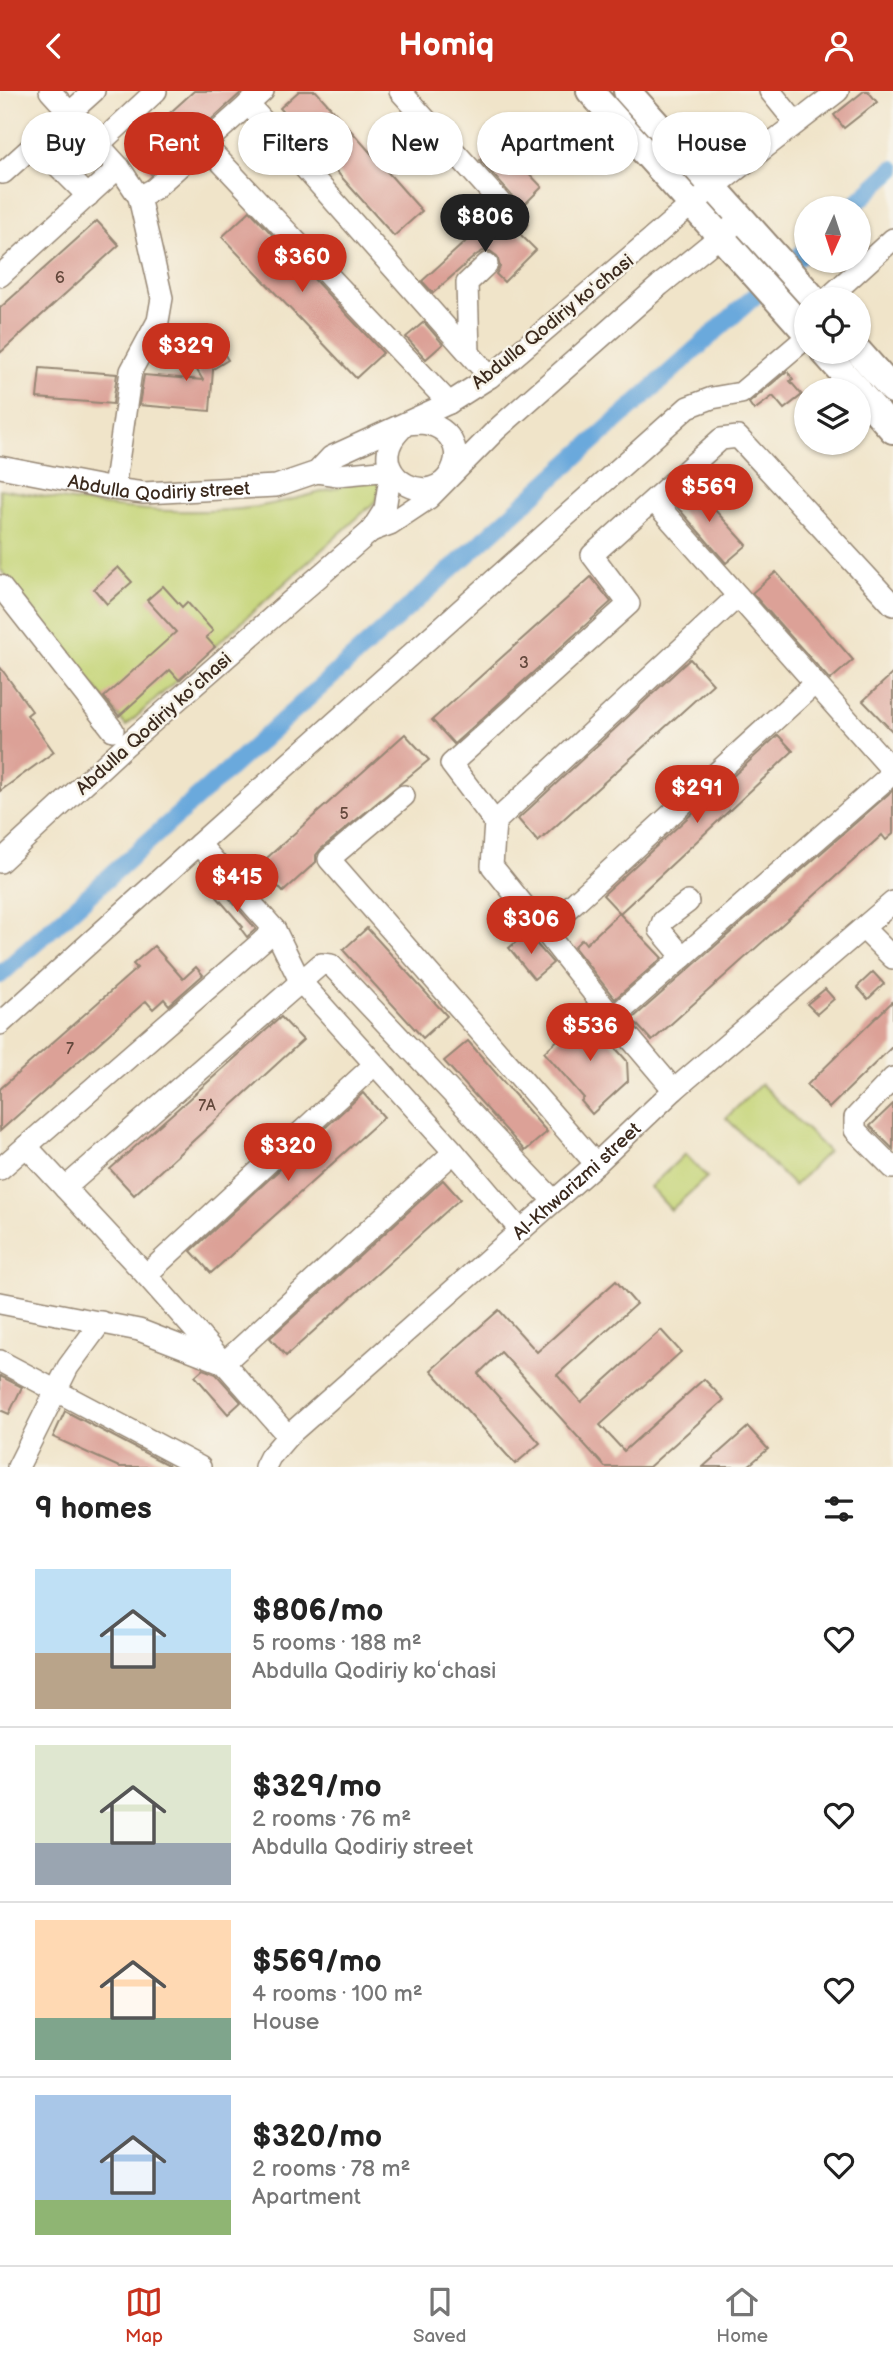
<!DOCTYPE html>
<meta charset="utf-8">
<style>
body{margin:0;font-family:"Balsamiq Sans",sans-serif;background:#f2f2f2;color:#222;height:100vh;display:flex;flex-direction:column;font-size:26px;white-space:nowrap}
*{box-sizing:border-box;margin:0}
p{font-size:23px;color:#767676}
.icon{flex:none;width:38px;height:38px;fill:none;stroke:currentColor;stroke-width:2;stroke-linecap:round;stroke-linejoin:round}
.map{position:relative;height:1376px;overflow:hidden}
.details{display:flex;flex-direction:column;background:#fff;flex:1}
.details>*{flex:none}
.banner{position:absolute;left:21px;top:21px;width:852px;height:63px;display:flex;gap:14px}
.needle{width:46px;rotate:183deg}
.buttons{position:absolute;left:794px;top:105px;display:grid;gap:14px}
.buttons a{display:grid;place-items:center;width:77px;height:77px;border-radius:50%;background:#fff;box-shadow:0 2px 5px #0004;font-size:35px}
.price{position:absolute;translate:-50% -60px;padding:0 16px;border-radius:24px;background:#c8321e;color:#fff;font-size:23px;line-height:46px;filter:drop-shadow(0 2px 4px #0008)}
.price::after{content:'';position:absolute;left:50%;top:42px;width:21px;height:16px;margin-left:-10px;background:inherit;clip-path:polygon(0 0,100% 0,50% 100%)}
.price.active{background:#222;color:#fff}
ul{padding:0;list-style:none}
li{display:flex;align-items:center;gap:21px;height:175px;padding:0 35px}
li+li{border-top:2px solid #e0e0e0}
li span{display:grid;place-items:center;flex:none;width:196px;height:140px;border-radius:0px;color:#555}
li>.icon{margin-inline-start:auto}
span .icon{width:84px;height:84px;fill:#fffc;stroke-width:1}
li b{font-size:30px}
h2{display:flex;justify-content:space-between;align-items:center;height:84px;padding:0 35px;font-size:30px}
.pill{padding:0 24px;border-radius:32px;background:#fff;box-shadow:0 2px 5px #0004;font-size:24px;line-height:63px}
.pill.active{background:#c8321e;color:#fff}
header{display:flex;justify-content:space-between;align-items:center;height:91px;padding:0 35px;background:#c8321e;color:#fff;font-size:32px;font-weight:600}
.tab-bar{display:flex;justify-content:space-around;align-items:center;height:98px;border-top:2px solid #e0e0e0;background:#fff;font-size:19px;color:#767676}
.tab-bar a{display:grid;justify-items:center;gap:4px}
.tab-bar .active{color:#c8321e}
.map>svg:first-child{display:block}
.green{fill:#c4d476;stroke:#807f4a;stroke-width:2}
.lines{fill:none;stroke-linecap:round;stroke-linejoin:round}
.canal{stroke:#6aa9dc;stroke-width:18}
.building{fill:#dca197}
.minor-casing{stroke:#968774;stroke-width:24}
.major-casing{stroke:#968774;stroke-width:30}
.minor{stroke:#fff;stroke-width:21}
.major{stroke:#fff;stroke-width:26}
.labels{text-anchor:middle;stroke-width:5;stroke-linejoin:round;paint-order:stroke}
.number-label{font-size:16px;fill:#63483c}
.street-label{font-size:19px;fill:#3b2a1e;stroke:#f7f3e8}
</style>
<header><svg class="icon" aria-label="back" viewBox="0 0 24 24"><path d="M15 5l-7 7 7 7"/></svg>Homiq<svg class="icon" aria-label="person" viewBox="0 0 24 24"><circle cx="12" cy="8" r="4"/><path d="M4 21q1-7 8-7t8 7"/></svg></header>
<div class="map">
<svg width="893" height="1376" viewBox="0 0 893 1376">
<rect width="100%" height="100%" fill="#f7f3e8"/>
<filter id="ink" filterUnits="userSpaceOnUse"><feTurbulence type="fractalNoise" baseFrequency=".0143" numOctaves="2"/><feDisplacementMap in="SourceGraphic" scale="14" xChannelSelector="R" yChannelSelector="G"/><feConvolveMatrix kernelMatrix="1 2 1 2 8 2 1 2 1" color-interpolation-filters="sRGB"/></filter>
<filter id="wash" filterUnits="userSpaceOnUse"><feTurbulence type="fractalNoise" baseFrequency=".00686" numOctaves="4" result="noise"/><feDisplacementMap in="SourceGraphic" scale="28" xChannelSelector="R" yChannelSelector="G"/><feGaussianBlur stdDeviation="1.57" result="paint"/><feColorMatrix in="noise" values="0 0 0 0 0 0 0 0 0 0 0 0 0 0 0 0 0 1.4 0 .05"/><feComposite in="paint" operator="in"/></filter>
<g filter="url(#wash)">
<rect width="100%" height="100%" fill="#f0e4c9"/>
<g class="green">
<path d="M 365,389 L 376,390 L 380,394 L 377,409 L 126,635 L 0,478 L 0,398 C 85,413 170,428 256,416 C 293,410 329,399 365,389 Z"/>
<path d="M 761,993 L 828,1060 L 794,1095 L 726,1027 Z"/>
<path d="M 685,1063 L 707,1086 L 671,1119 L 650,1096 Z"/>
</g>
<g class="lines">
<g class="canal">
<path d="M 851,117 L 893,78"/>
<path d="M 0,884 L 807,158"/>
</g>
</g>
<g id="blocks">
<g class="building">
<path d="M 194,0 L 243,0 L 151,83 L 129,59 Z"/>
<path d="M 299,0 L 316,0 L 422,120 L 394,145 L 280,17 Z"/>
<path d="M 864,0 L 868,0 L 877,11 L 844,37 L 834,24 Z"/>
<path d="M 499,51 L 542,96 L 522,116 L 480,69 Z"/>
<path d="M 250,120 L 383,262 L 356,287 L 222,146 Z"/>
<path d="M 496,127 L 508,139 L 520,143 L 536,159 L 504,191 L 496,183 L 500,176 L 497,165 L 490,160 L 483,160 L 476,164 L 433,202 L 422,190 L 475,142 L 478,145 Z"/>
<path d="M 97,130 L 119,154 L 0,262 L 0,217 Z"/>
<path d="M 424,231 L 443,253 L 426,268 L 406,246 Z"/>
<path d="M 214,247 L 228,269 L 213,278 L 210,320 L 139,314 L 144,284 L 203,289 L 187,263 Z"/>
<path d="M 40,277 L 117,283 L 113,313 L 37,307 Z"/>
<path d="M 787,280 L 793,288 L 790,290 L 802,304 L 784,318 L 773,305 L 754,319 L 749,312 Z"/>
<path d="M 691,393 L 747,454 L 726,472 L 672,410 Z"/>
<path d="M 118,476 L 132,491 L 107,513 L 94,498 Z"/>
<path d="M 776,481 L 853,569 L 830,589 L 752,502 Z"/>
<path d="M 591,486 L 611,511 L 454,653 L 432,629 Z"/>
<path d="M 163,495 L 182,516 L 187,511 L 213,540 L 206,546 L 215,556 L 179,589 L 170,579 L 119,625 L 104,606 L 176,541 L 147,509 Z"/>
<path d="M 690,568 L 713,593 L 538,751 L 518,728 Z"/>
<path d="M 0,576 L 32,620 L 27,624 L 54,661 L 0,700 Z"/>
<path d="M 893,582 L 893,641 L 863,610 Z"/>
<path d="M 405,643 L 429,669 L 321,758 L 316,764 L 316,771 L 283,801 L 259,774 Z"/>
<path d="M 778,644 L 793,660 L 620,822 L 603,804 Z"/>
<path d="M 893,699 L 893,743 L 886,749 L 882,744 L 652,950 L 632,928 Z"/>
<path d="M 223,800 L 256,838 L 247,846 L 241,838 L 243,836 L 217,806 Z"/>
<path d="M 619,822 L 662,867 L 615,908 L 574,856 L 582,848 L 586,853 Z"/>
<path d="M 367,837 L 447,925 L 423,947 L 343,859 Z"/>
<path d="M 527,842 L 553,872 L 534,888 L 509,857 Z"/>
<path d="M 154,855 L 183,888 L 196,876 L 203,884 L 169,914 L 164,908 L 153,918 L 146,910 L 0,1040 L 0,998 L 137,877 L 133,873 Z"/>
<path d="M 873,881 L 884,893 L 868,908 L 857,896 Z"/>
<path d="M 825,898 L 834,908 L 817,923 L 807,913 Z"/>
<path d="M 893,910 L 893,955 L 829,1017 L 807,994 Z"/>
<path d="M 281,926 L 303,949 L 134,1104 L 110,1078 Z"/>
<path d="M 588,926 L 627,970 L 628,990 L 592,1023 L 581,1010 L 584,1007 L 544,961 L 579,930 L 581,932 Z"/>
<path d="M 468,950 L 547,1041 L 525,1060 L 444,970 Z"/>
<path d="M 363,1002 L 384,1026 L 211,1182 L 191,1160 Z"/>
<path d="M 893,1013 L 893,1058 L 870,1035 Z"/>
<path d="M 443,1089 L 460,1108 L 286,1265 L 270,1247 Z"/>
<path d="M 616,1190 L 636,1213 L 557,1284 L 581,1311 L 661,1239 L 681,1261 L 600,1334 L 624,1360 L 704,1288 L 724,1309 L 649,1376 L 605,1376 L 501,1261 L 478,1283 L 540,1352 L 515,1373 L 431,1279 L 499,1219 L 537,1261 Z"/>
<path d="M 203,1278 L 216,1283 L 241,1311 L 228,1323 L 195,1285 Z"/>
<path d="M 0,1285 L 22,1296 L 9,1323 L 0,1319 Z"/>
<path d="M 65,1320 L 168,1374 L 167,1376 L 119,1376 L 53,1346 Z"/>
<path d="M 748,1336 L 768,1358 L 747,1376 L 703,1376 Z"/>
</g>
</g>
</g>
<g filter="url(#ink)">
<use href="#blocks" fill-opacity="0" stroke="#968774" stroke-width="2"/>
<g class="lines">
<defs>
<g id="minor">
<path d="M 50,0 L 119,76 L 139,106 L 162,207 L 158,230 L 131,280 L 114,398"/>
<path d="M 400,0 L 517,130"/>
<path d="M 770,0 L 795,31"/>
<path d="M 248,13 L 490,286"/>
<path d="M 36,53 L 88,105"/>
<path d="M 204,53 L 449,312"/>
<path d="M 98,54 L 156,0"/>
<path d="M 0,81 L 3,82 L 94,0"/>
<path d="M 139,106 L 154,98 L 263,0"/>
<path d="M 0,185 L 119,76"/>
<path d="M 827,208 L 893,148"/>
<path d="M 469,262 L 467,192 L 487,173"/>
<path d="M 420,332 C 435,333 448,339 454,355 C 457,363 455,373 451,381 C 431,418 372,387 392,350 C 395,344 401,338 406,333 Z"/>
<path id="s1" d="M 0,376 L 114,398 L 144,402 L 276,395 L 317,381 L 331,366 L 449,312 L 490,286 L 691,114 L 838,0"/>
<path d="M 653,409 L 738,505 L 495,731 L 451,673 L 629,513 L 592,464 L 721,348 L 738,346 L 893,514"/>
<path d="M 371,440 L 390,433 L 429,407 L 496,339 L 660,194 L 740,129"/>
<path d="M 0,495 L 113,639"/>
<path d="M 738,505 L 893,680"/>
<path d="M 404,705 L 329,768 L 596,1073"/>
<path d="M 495,731 L 492,775 L 543,838 L 572,814 L 814,593"/>
<path d="M 199,753 L 275,839 L 300,890 L 454,1061 L 521,1140"/>
<path d="M 0,771 L 126,654 L 371,440 L 385,418 L 391,379 L 338,384 L 317,381"/>
<path d="M 543,838 L 613,927 L 893,682"/>
<path d="M 864,838 L 893,867"/>
<path d="M 683,866 L 660,839 L 663,830 L 688,811"/>
<path d="M 613,927 L 674,999"/>
<path d="M 0,933 L 199,753 L 688,316 L 712,307 L 741,302 L 807,246"/>
<path d="M 374,974 L 146,1184 L 224,1272 L 454,1061"/>
<path d="M 893,987 L 855,1027 L 855,1039 L 893,1077"/>
<path d="M 26,1055 L 65,1097"/>
<path d="M 0,1078 L 275,839"/>
<path d="M 146,1184 L 65,1097 L 321,873 L 331,874 L 554,1110"/>
<path d="M 0,1212 L 139,1239 L 224,1272 L 288,1345"/>
<path d="M 0,1270 L 200,1376"/>
<path d="M 18,1376 L 68,1276 L 101,1231"/>
<path id="s2" d="M 265,1376 L 270,1366 L 288,1345 L 596,1073 L 674,999 L 893,811"/>
</g>
<g id="major">
<path d="M 590,0 L 807,242"/>
<path d="M 627,0 L 814,208"/>
<path d="M 824,261 L 858,299"/>
<path d="M 859,261 L 893,299"/>
<path d="M 859,301 L 893,339"/>
</g>
</defs>
<use href="#minor" class="minor-casing"/>
<use href="#major" class="major-casing"/>
<use href="#minor" class="minor"/>
<use href="#major" class="major"/>
</g>
</g>
<g class="labels">
<g class="number-label">
<text x="60" y="192">6</text>
<text x="524" y="577">3</text>
<text x="344" y="728">5</text>
<text x="70" y="963">7</text>
<text x="207" y="1020">7А</text>
</g>
<g class="street-label">
<text transform="translate(552 230) rotate(-39)" y="7">Abdulla Qodiriy koʻchasi</text>
<text dy="7" stroke="none"><textPath href="#s1" startOffset="161">Abdulla Qodiriy street</textPath></text>
<text transform="translate(153 632) rotate(-42)" y="7">Abdulla Qodiriy koʻchasi</text>
<text dy="7" stroke="none"><textPath href="#s2" startOffset="424">Al-Khwarizmi street</textPath></text>
</g>
</g>
</svg>
<div class="buttons">
<a><svg class="needle" viewBox="-14 -14 28 28"><path d="M0-13l5 13h-10z" fill="#e53935"/><path d="M0 13l5-13h-10z" fill="#767676"/></svg></a>
<a><svg class="icon" aria-label="locate" viewBox="0 0 24 24"><circle cx="12" cy="12" r="6"/><path d="M12 2v4M12 18v4M2 12h4M18 12h4"/></svg></a>
<a><svg class="icon" aria-label="layers" viewBox="0 0 24 24"><path d="M12 4l9 5-9 5-9-5zM3 14l9 5 9-5"/></svg></a>
</div>
<b class="price active" style="left:485px;top:163px">$806</b>
<b class="price" style="left:302px;top:203px">$360</b>
<b class="price" style="left:186px;top:292px">$329</b>
<b class="price" style="left:709px;top:433px">$569</b>
<b class="price" style="left:697px;top:734px">$291</b>
<b class="price" style="left:237px;top:823px">$415</b>
<b class="price" style="left:531px;top:865px">$306</b>
<b class="price" style="left:590px;top:972px">$536</b>
<b class="price" style="left:288px;top:1092px">$320</b>
<div class="banner">
<a class="pill">Buy</a>
<a class="pill active">Rent</a>
<a class="pill">Filters</a>
<a class="pill">New</a>
<a class="pill">Apartment</a>
<a class="pill">House</a>
</div>
</div>
<section class="details">
<h2>9 homes<svg class="icon" aria-label="filters" viewBox="0 0 24 24"><path d="M4 7h16M4 17h16"/><circle cx="9" cy="7" r="2"/><circle cx="15" cy="17" r="2"/></svg></h2>
<ul>
<li><span style="background:linear-gradient(#bfe0f5 60%,#b9a48a 0)"><svg class="icon" aria-label="home" viewBox="0 0 24 24"><path d="M3 11l9-7 9 7M6 9v11h12V9"/></svg></span><div><b>$806/mo</b><p>5 rooms · 188 m²</p><p>Abdulla Qodiriy koʻchasi</p></div><svg class="icon" aria-label="heart" viewBox="0 0 24 24"><path d="M12 20l-8-8c-3-5 5-10 8-4 3-6 11-1 8 4z"/></svg></li>
<li><span style="background:linear-gradient(#dfe7d0 70%,#9aa5b1 0)"><svg class="icon" aria-label="home" viewBox="0 0 24 24"><path d="M3 11l9-7 9 7M6 9v11h12V9"/></svg></span><div><b>$329/mo</b><p>2 rooms · 76 m²</p><p>Abdulla Qodiriy street</p></div><svg class="icon" aria-label="heart" viewBox="0 0 24 24"><path d="M12 20l-8-8c-3-5 5-10 8-4 3-6 11-1 8 4z"/></svg></li>
<li><span style="background:linear-gradient(#ffd9b3 70%,#7fa58c 0)"><svg class="icon" aria-label="home" viewBox="0 0 24 24"><path d="M3 11l9-7 9 7M6 9v11h12V9"/></svg></span><div><b>$569/mo</b><p>4 rooms · 100 m²</p><p>House</p></div><svg class="icon" aria-label="heart" viewBox="0 0 24 24"><path d="M12 20l-8-8c-3-5 5-10 8-4 3-6 11-1 8 4z"/></svg></li>
<li><span style="background:linear-gradient(#a9c7e8 75%,#8fb573 0)"><svg class="icon" aria-label="home" viewBox="0 0 24 24"><path d="M3 11l9-7 9 7M6 9v11h12V9"/></svg></span><div><b>$320/mo</b><p>2 rooms · 78 m²</p><p>Apartment</p></div><svg class="icon" aria-label="heart" viewBox="0 0 24 24"><path d="M12 20l-8-8c-3-5 5-10 8-4 3-6 11-1 8 4z"/></svg></li>
</ul>
</section>
<nav class="tab-bar">
<a class="active"><svg class="icon" aria-label="map" viewBox="0 0 24 24"><path d="M3 6l6-2 6 2 6-2v14l-6 2-6-2-6 2zM9 4v14M15 6v14"/></svg>Map</a>
<a><svg class="icon" aria-label="saved" viewBox="0 0 24 24"><path d="M7 4h10v16l-5-4-5 4z"/></svg>Saved</a>
<a><svg class="icon" aria-label="home" viewBox="0 0 24 24"><path d="M3 11l9-7 9 7M6 9v11h12V9"/></svg>Home</a>
</nav>
